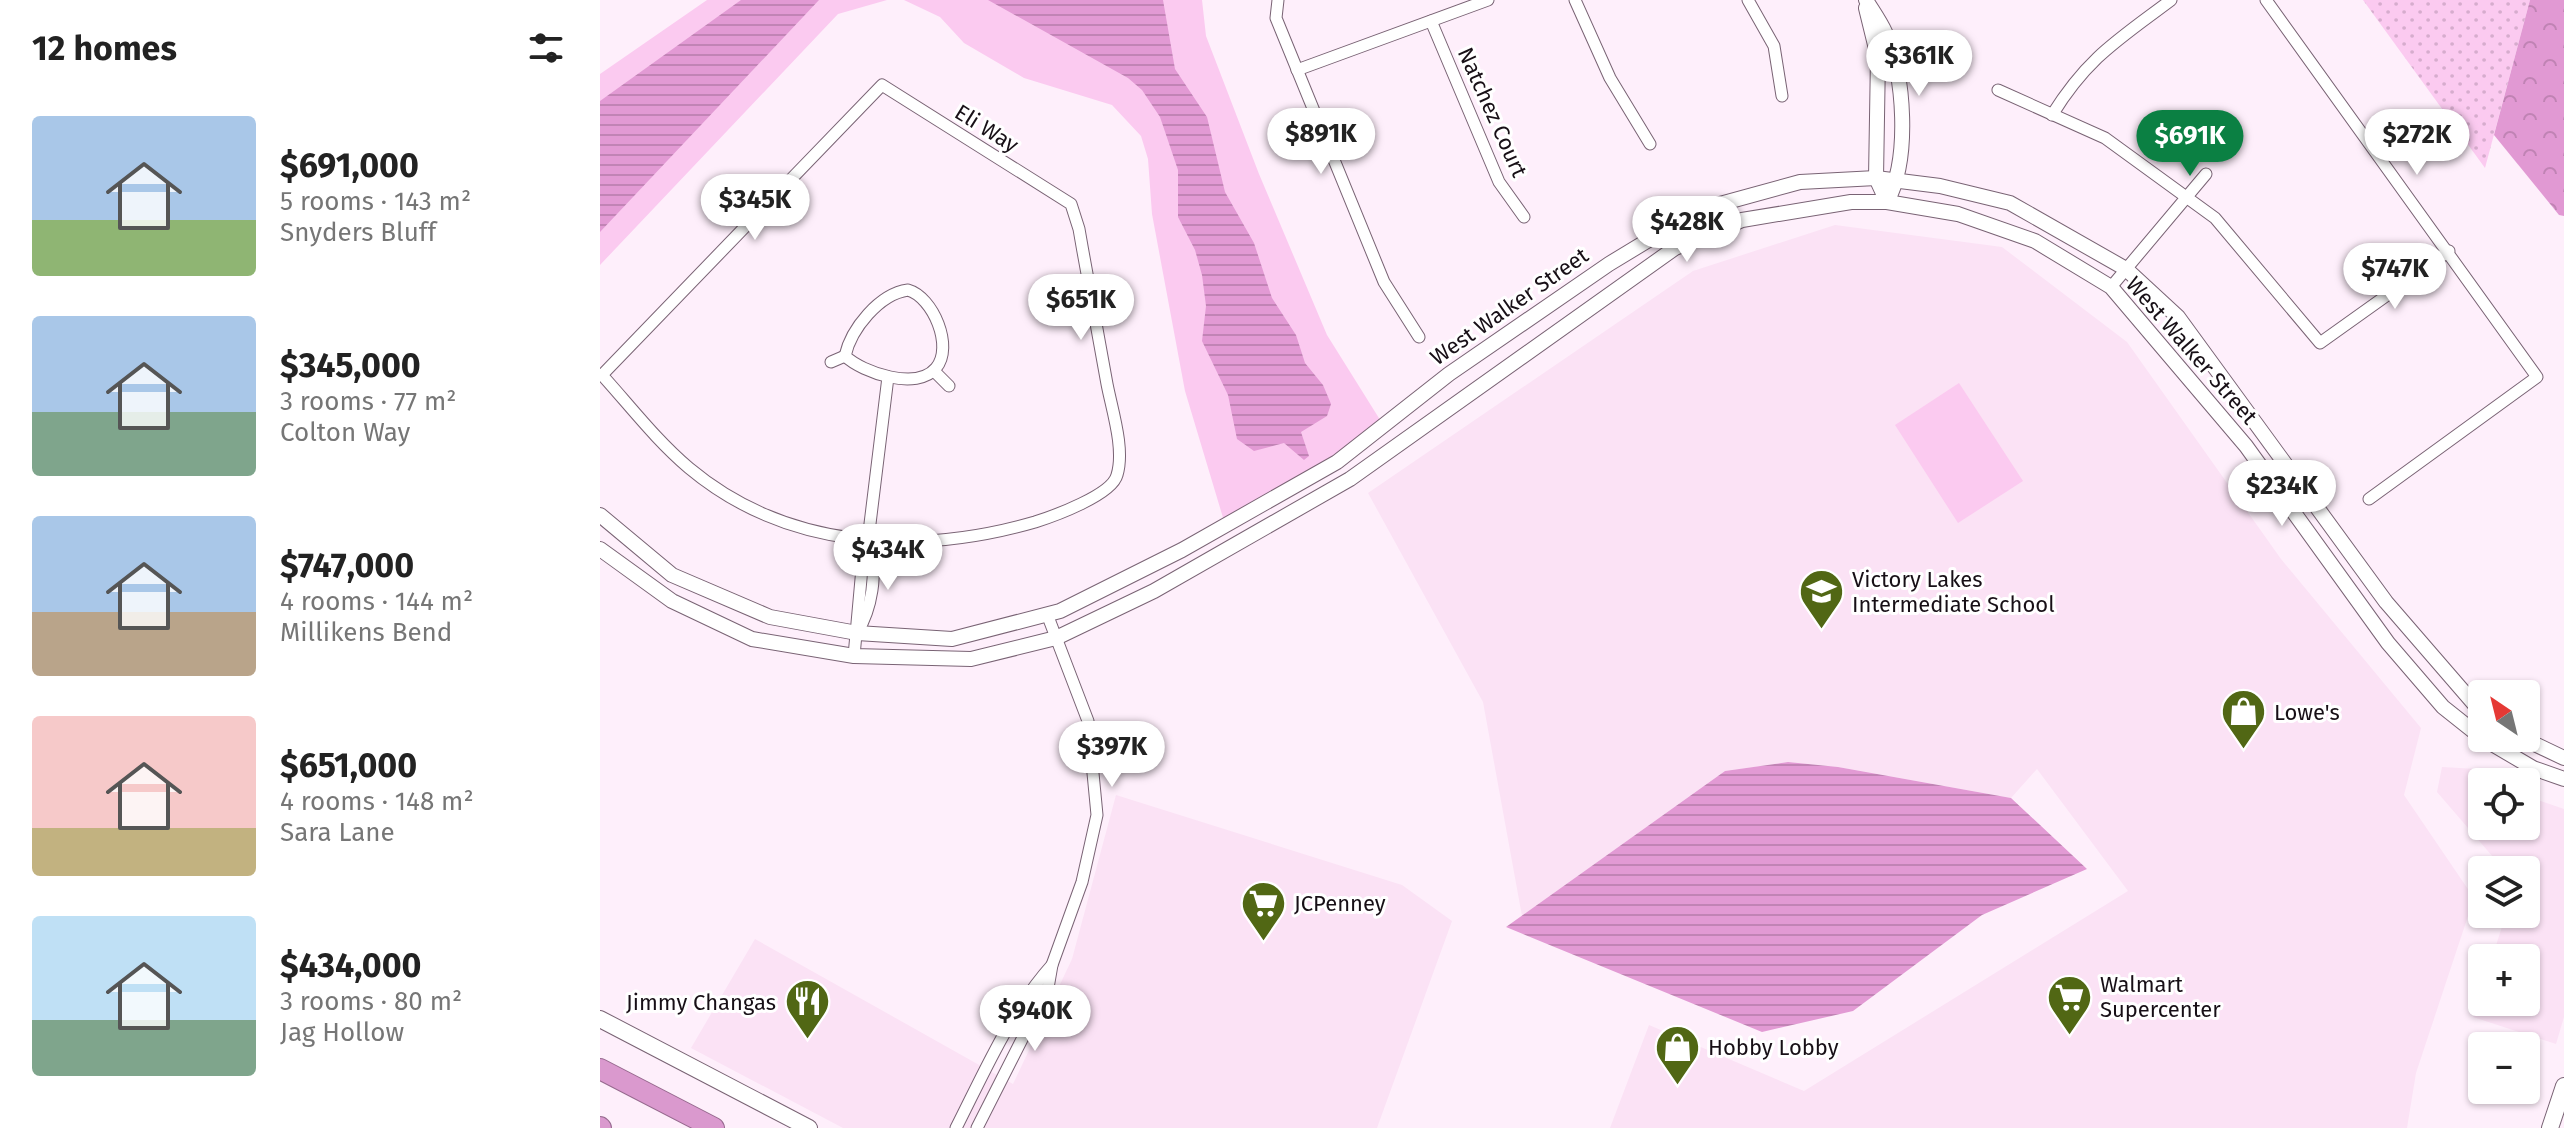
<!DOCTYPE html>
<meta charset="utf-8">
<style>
body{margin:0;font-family:"Fira Sans",sans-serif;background:#f6f6f6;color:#222;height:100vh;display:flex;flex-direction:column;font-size:30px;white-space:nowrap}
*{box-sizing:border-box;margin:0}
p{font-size:26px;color:#767676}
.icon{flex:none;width:44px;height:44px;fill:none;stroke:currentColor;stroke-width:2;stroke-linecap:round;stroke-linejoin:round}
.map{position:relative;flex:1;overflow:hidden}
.details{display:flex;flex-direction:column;background:#fff;width:600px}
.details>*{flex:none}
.needle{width:52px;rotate:325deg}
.buttons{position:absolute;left:1868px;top:680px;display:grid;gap:16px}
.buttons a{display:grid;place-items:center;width:72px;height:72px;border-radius:8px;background:#fff;box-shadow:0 2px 6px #0004;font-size:40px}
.price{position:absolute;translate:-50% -68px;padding:0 18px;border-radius:28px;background:#fff;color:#222;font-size:26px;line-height:52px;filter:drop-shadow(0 2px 4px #0008)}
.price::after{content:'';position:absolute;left:50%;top:48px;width:24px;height:18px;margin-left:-12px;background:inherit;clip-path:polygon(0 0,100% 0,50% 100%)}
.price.active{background:#0b8043;color:#fff}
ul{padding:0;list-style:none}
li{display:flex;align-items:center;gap:24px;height:200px;padding:0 32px}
li span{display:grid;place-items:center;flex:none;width:224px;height:160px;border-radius:8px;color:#555}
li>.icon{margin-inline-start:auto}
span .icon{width:96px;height:96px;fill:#fffc;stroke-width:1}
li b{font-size:34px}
h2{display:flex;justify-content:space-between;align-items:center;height:96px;padding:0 32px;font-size:34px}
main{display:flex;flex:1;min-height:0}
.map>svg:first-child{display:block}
.built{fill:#fbe2f5}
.grass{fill:url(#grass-dots)}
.forest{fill:url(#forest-crowns)}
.park{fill:#fbcaf0}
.water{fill:url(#water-rules)}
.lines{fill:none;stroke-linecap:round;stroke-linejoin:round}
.minor-casing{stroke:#796374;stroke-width:13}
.tertiary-casing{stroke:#796374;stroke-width:16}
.secondary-casing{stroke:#796374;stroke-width:18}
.motorway-casing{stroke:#96698e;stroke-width:22}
.minor{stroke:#fff;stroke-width:11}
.tertiary{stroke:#fff;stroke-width:14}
.secondary{stroke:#fff;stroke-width:16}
.motorway{stroke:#da99ce;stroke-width:20}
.labels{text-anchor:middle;stroke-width:6;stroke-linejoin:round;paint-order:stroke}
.street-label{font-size:22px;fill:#170f16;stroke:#fff}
.poi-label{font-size:22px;fill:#170f16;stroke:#fff;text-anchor:start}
</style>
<main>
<section class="details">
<h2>12 homes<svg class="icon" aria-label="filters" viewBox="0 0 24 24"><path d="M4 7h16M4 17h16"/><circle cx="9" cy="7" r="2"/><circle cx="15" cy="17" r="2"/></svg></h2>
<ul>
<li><span style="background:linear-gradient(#a9c7e8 65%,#8fb573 0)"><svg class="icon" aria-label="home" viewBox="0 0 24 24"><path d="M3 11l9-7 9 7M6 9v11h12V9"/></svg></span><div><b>$691,000</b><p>5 rooms · 143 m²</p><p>Snyders Bluff</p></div></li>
<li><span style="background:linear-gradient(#a9c7e8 60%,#7fa58c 0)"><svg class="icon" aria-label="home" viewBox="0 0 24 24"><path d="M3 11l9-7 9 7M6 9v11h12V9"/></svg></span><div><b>$345,000</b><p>3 rooms · 77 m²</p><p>Colton Way</p></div></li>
<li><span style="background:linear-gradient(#a9c7e8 60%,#b9a48a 0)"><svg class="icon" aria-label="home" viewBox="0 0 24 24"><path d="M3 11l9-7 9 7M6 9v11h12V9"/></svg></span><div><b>$747,000</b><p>4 rooms · 144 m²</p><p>Millikens Bend</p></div></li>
<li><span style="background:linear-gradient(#f6c9c9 70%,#c2b280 0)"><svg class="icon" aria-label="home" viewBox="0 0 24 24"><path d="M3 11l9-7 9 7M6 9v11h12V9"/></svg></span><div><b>$651,000</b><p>4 rooms · 148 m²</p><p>Sara Lane</p></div></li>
<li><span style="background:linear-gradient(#bfe0f5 65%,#7fa58c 0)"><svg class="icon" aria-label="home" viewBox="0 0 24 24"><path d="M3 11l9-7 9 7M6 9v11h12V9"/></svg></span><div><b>$434,000</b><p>3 rooms · 80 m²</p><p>Jag Hollow</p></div></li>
</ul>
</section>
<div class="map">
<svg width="1964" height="1128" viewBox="0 0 1964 1128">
<defs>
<pattern id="grass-dots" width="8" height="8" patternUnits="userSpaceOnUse" patternTransform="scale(2)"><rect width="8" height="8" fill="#fbcaf0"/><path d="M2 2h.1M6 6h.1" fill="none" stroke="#d6accd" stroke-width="1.8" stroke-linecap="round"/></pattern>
<pattern id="forest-crowns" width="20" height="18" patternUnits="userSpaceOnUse" patternTransform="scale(2)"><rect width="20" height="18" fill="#e199d3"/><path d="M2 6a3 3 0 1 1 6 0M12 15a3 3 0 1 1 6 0" fill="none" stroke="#c083b4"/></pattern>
<pattern id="water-rules" width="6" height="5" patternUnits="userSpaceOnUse" patternTransform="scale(2)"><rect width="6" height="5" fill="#e29ad4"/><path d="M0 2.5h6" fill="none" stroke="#c184b5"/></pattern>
</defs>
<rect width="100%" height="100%" fill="#feeffb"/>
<g class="built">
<path d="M 1235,225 L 1402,247 L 1527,342 L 1681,559 L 1821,728 L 1804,795 L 1874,898 L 1816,1073 L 1807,1128 L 1010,1128 L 1049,1025 L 1204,1091 L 1528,891 L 1437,769 L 1411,798 L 1238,767 L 1188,762 L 1125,771 L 922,916 L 883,702 L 768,493 L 1093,271 Z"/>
<path d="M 1842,767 L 1877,769 L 1892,782 L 1882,782 L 1882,826 L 1926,826 L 1926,796 L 1964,809 L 1964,1017 L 1956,1044 L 1873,1017 L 1882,989 L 1882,1002 L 1926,1002 L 1926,958 L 1892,958 L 1906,914 L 1926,914 L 1926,870 L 1900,870 L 1893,857 L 1837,792 Z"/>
<path d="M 516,795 L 802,885 L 852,921 L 777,1128 L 243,1128 L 91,1048 L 155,939 L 413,1084 L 472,959 Z"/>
</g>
<path class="grass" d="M 1763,0 L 1930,0 L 1885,168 Z"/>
<path class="forest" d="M 1930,0 L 1964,0 L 1964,216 L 1959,215 L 1894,135 Z"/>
<g class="park">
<path d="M 107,0 L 287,0 L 238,14 L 0,265 L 0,74 Z"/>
<path d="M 304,0 L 602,0 L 606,36 L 659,174 L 727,335 L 782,423 L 737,456 L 624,521 L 585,391 L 552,214 L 548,159 L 541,136 L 512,105 L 424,78 L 364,43 L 340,17 Z"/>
<path d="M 1359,383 L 1423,481 L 1358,523 L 1295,425 Z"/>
</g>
<g class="water">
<path d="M 141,0 L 219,0 L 0,232 L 0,101 Z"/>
<path d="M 388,0 L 563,0 L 575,69 L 607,117 L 625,192 L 654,243 L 672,298 L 696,335 L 705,363 L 723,385 L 731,404 L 727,416 L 701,432 L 709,456 L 704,460 L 684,443 L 654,451 L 637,439 L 628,395 L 602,341 L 606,306 L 602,275 L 595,250 L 578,217 L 578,170 L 560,117 L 542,90 L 528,78 Z"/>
<path d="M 1188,762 L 1238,767 L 1411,798 L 1487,869 L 1382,915 L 1253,1011 L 1162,1032 L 906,927 L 1125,771 Z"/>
</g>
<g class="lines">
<defs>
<g id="minor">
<path d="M 678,0 L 676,18 L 784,282 L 819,337"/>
<path d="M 975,0 L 1010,78 L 1050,144"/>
<path d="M 1148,0 L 1174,46 L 1182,96"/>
<path d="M 1666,0 L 1937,377 L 1769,499"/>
<path d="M 831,21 L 899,182 L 924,217"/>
<path d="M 697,70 L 888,0"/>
<path d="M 282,85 L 471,204 L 479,229 C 488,281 498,333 507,384 C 512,410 525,449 517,475 C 512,495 454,516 435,522 C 317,556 187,550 89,468 C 56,440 31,407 2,375 Z"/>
<path d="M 1398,90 L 1505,138 L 1615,218 L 1720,343 L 1849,251"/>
<path d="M 1452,115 C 1488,57 1518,40 1571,0"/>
<path d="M 1511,287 L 1606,174"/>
<path d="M 308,290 C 333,297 354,347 336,368 C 317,391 263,373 245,356 C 251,329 279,294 308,290 Z"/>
<path d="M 231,362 L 245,356"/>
<path d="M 334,371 L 349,386"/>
<path d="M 257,633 C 271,610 279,572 268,547"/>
<path d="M 254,656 L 263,557 L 268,540 L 288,377"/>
<path d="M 356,1128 C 384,1073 410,1012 452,965"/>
<path d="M 377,1128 L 448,988 L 452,965 L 482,882 L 497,815 L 488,721 L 447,614"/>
</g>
<g id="tertiary">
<path d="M 1266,0 C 1272,10 1280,21 1285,32 C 1305,76 1310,159 1287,202"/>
<path d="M 1266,8 L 1278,57 L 1276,178 L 1287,202"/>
<path d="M 0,515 L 72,575 L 170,617 L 257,633 L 352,639 L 460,611 L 582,550 L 737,462 L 849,374 L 1009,264 L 1098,210 L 1200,182 L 1276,178 L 1340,186 L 1410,203 L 1526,269 L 1578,317 L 1786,602 L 1882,713"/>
<path d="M 0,549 L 72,601 L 152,639 L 254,656 L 371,659 L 456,638 L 554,591 L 750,479 L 1075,248 L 1142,220 L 1251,202 L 1287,202 L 1358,214 L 1435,241 L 1511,287 L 1646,446 L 1788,643 L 1843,707 L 1882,738"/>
<path d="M 1882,738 L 1933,768 L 1964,779"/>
<path d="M 1922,738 L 1964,758"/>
</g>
<g id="secondary">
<path d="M 0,1019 L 209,1128"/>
<path d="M 1950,1128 L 1964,1086"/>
</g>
<g id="motorway">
<path d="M 0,1069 L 114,1128"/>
<path d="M 0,1127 L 1,1128"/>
</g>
</defs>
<use href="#minor" class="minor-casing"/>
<use href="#tertiary" class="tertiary-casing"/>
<use href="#secondary" class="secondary-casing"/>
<use href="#motorway" class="motorway-casing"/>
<use href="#minor" class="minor"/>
<use href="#tertiary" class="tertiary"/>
<use href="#secondary" class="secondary"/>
<use href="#motorway" class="motorway"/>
</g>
<defs>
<symbol id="school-pin" viewBox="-11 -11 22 30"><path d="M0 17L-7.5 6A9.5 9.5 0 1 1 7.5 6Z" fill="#516714" stroke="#fff"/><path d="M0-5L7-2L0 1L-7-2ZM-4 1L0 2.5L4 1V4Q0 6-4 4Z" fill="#fff"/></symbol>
<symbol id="shop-pin" viewBox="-11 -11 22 30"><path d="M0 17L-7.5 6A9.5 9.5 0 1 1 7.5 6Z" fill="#516714" stroke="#fff"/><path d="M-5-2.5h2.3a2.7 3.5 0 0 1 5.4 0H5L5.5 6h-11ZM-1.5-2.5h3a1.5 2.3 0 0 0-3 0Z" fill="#fff"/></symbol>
<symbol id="supermarket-pin" viewBox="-11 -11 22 30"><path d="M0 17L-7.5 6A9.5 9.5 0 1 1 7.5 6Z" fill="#516714" stroke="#fff"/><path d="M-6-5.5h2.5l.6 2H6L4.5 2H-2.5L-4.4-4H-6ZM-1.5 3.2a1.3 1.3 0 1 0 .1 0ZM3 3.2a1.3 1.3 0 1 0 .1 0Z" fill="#fff"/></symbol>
<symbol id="restaurant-pin" viewBox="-11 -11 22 30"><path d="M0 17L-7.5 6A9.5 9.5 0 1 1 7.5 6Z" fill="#516714" stroke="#fff"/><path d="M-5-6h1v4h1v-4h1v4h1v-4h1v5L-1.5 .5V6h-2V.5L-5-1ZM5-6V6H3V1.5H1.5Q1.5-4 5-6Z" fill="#fff"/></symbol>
</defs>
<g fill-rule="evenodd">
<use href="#school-pin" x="1196" y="566" width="51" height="69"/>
<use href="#shop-pin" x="1618" y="686" width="51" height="69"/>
<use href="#supermarket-pin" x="638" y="878" width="51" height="69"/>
<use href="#supermarket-pin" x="1444" y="972" width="51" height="69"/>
<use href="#restaurant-pin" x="182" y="976" width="51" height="69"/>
<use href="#shop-pin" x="1052" y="1022" width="51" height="69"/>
</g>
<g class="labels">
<g class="street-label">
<text transform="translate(893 112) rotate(66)" y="8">Natchez Court</text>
<text transform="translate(387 128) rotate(32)" y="8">Eli Way</text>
<text transform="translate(909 306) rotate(-35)" y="8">West Walker Street</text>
<text transform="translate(1592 350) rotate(49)" y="8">West Walker Street</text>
</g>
<g class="poi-label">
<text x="1252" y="587">Victory Lakes<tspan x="1252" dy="25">Intermediate School</tspan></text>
<text x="1674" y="720">Lowe's</text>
<text x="694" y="911">JCPenney</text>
<text x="1500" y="992">Walmart<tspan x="1500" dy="25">Supercenter</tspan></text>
<text x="176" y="1010" text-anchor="end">Jimmy Changas</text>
<text x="1108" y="1055">Hobby Lobby</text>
</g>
</g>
</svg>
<div class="buttons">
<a><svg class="needle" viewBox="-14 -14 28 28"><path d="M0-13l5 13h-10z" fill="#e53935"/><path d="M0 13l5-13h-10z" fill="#767676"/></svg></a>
<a><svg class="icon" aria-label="locate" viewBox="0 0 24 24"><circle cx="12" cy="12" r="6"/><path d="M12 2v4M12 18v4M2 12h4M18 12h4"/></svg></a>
<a><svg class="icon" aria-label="layers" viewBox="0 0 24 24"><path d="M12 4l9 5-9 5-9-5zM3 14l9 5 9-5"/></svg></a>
<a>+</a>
<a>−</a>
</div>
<b class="price" style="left:1319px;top:98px">$361K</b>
<b class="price" style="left:721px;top:176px">$891K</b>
<b class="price" style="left:1817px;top:177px">$272K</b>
<b class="price active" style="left:1590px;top:178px">$691K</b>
<b class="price" style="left:155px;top:242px">$345K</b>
<b class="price" style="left:1087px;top:264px">$428K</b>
<b class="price" style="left:1795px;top:311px">$747K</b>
<b class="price" style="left:481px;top:342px">$651K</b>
<b class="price" style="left:1682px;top:528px">$234K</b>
<b class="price" style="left:288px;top:592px">$434K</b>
<b class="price" style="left:512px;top:789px">$397K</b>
<b class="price" style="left:435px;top:1053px">$940K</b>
</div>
</main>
